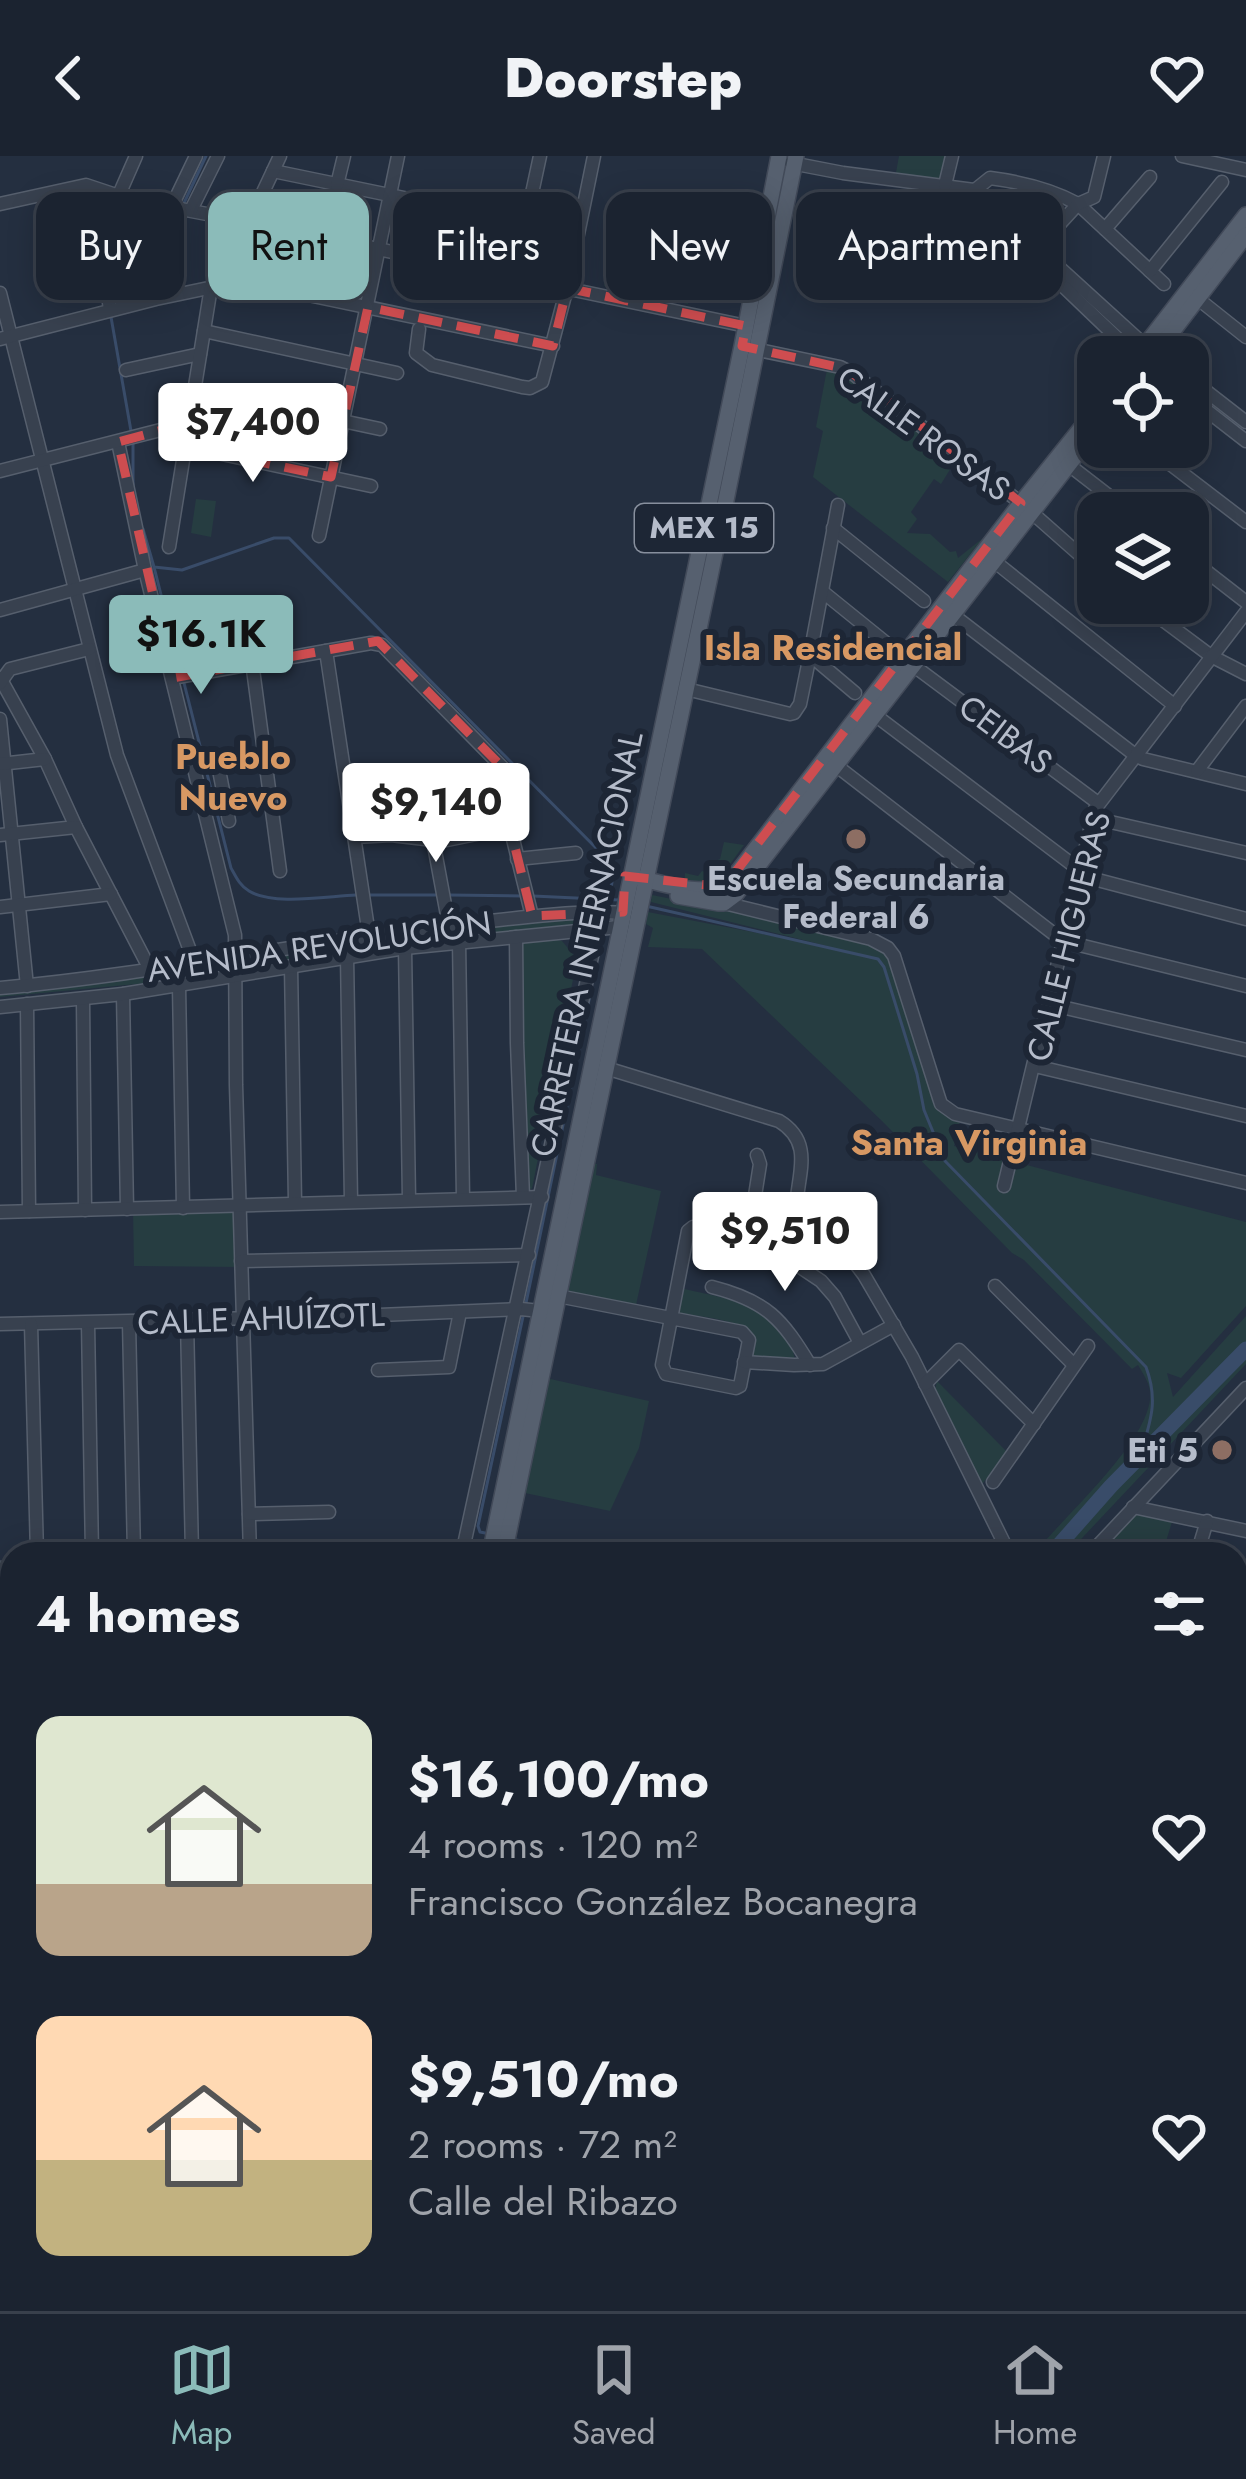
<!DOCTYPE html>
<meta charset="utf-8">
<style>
body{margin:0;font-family:Jost,sans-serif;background:#242b38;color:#f1f3f6;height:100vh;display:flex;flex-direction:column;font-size:45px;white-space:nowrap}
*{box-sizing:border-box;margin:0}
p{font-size:39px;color:#a0a4ab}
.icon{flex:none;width:66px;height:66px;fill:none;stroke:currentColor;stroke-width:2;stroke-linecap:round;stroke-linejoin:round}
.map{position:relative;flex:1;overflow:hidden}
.side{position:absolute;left:0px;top:1386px;width:1248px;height:771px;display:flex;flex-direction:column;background:#1b2330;border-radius:36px 36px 0 0;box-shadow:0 6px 30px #0003,0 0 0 3px #39404c}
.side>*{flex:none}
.hud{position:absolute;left:36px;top:36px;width:1176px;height:108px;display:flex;gap:24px}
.tools{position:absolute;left:1077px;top:180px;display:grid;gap:24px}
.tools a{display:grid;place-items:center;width:132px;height:132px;border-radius:24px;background:#1b2330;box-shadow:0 6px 30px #0003,0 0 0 3px #39404c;font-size:60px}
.price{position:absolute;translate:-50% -102px;padding:0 27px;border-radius:12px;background:#fff;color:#222;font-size:39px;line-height:78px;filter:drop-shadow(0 3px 6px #0008)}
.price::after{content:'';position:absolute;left:50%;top:72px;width:36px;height:27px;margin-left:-18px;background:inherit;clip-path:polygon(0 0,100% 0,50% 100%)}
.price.selected{background:#8bbbb9;color:#111}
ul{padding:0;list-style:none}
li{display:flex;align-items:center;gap:36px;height:300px;padding:0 36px}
li span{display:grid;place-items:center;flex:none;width:336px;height:240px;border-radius:24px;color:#555}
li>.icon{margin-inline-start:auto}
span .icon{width:144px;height:144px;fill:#fffc;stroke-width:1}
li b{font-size:51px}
h2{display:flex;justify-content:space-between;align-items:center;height:144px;padding:0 36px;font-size:51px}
.tag{padding:0 42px;border-radius:24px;background:#1b2330;box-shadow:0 6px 30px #0003,0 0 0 3px #39404c;font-size:42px;line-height:108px}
.tag.selected{background:#8bbbb9;color:#111}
header{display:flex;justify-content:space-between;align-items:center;height:156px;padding:0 36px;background:#1b2330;font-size:54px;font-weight:800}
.tabs{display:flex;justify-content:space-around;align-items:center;height:168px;border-top:3px solid #39404c;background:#1b2330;font-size:33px;color:#a0a4ab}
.tabs a{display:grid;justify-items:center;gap:6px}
.tabs .selected{color:#8bbbb9}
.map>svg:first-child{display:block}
.green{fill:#263d41}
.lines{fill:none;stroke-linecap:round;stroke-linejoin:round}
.stream{stroke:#394c69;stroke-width:3}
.river{stroke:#394c69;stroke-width:15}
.minor-casing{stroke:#565f6d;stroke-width:15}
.major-casing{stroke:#424a59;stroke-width:18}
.minor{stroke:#38414f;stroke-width:12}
.major{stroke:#56606f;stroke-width:15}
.marked{fill:none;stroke:#ce4d50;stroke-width:9;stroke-dasharray:24 15;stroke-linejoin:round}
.education-dot{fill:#8d6e63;stroke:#1d2635;stroke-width:4.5}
.labels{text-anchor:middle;stroke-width:12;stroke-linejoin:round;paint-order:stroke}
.shield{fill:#1d2635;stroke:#878f9d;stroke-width:3}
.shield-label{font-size:30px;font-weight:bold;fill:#b5bcca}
.street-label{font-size:33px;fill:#b5bcca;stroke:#1d2635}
.poi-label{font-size:33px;font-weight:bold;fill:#b5bcca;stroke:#1d2635}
.neighbourhood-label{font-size:36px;font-weight:bold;fill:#d79863;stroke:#1d2635}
</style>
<header><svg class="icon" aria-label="back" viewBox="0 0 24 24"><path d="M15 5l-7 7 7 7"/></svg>Doorstep<svg class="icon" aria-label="heart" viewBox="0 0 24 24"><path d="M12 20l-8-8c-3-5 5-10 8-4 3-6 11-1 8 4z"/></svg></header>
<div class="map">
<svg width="1246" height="2155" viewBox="0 0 1246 2155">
<rect width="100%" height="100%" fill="#242f40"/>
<g class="green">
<path d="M 899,0 L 953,0 L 945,29 L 895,22 Z"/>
<path d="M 618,63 L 702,80 L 688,148 L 604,130 Z"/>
<path d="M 828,208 L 847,213 L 959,299 L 941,328 L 934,323 L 911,356 L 917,363 L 907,377 L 930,378 L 950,396 L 956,395 L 958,402 L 983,382 L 948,426 L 813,321 L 823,275 L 816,271 Z"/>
<path d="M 196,343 L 216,345 L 211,381 L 191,377 Z"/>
<path d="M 724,686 L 744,689 L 715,729 L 685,723 L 685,717 L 698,720 L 702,715 L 711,717 L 715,705 L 720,703 Z"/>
<path d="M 652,739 L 870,783 L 888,792 L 941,948 L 960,965 L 954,990 L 1246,1066 L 1246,1150 L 1181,1222 L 1167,1217 L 1173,1241 L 1246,1160 L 1246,1208 L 1067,1398 L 1034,1398 C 1062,1362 1156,1280 1150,1235 C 1149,1226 1142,1216 1138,1209 L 1132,1213 L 1024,1104 L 1012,1097 L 882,965 L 702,793 L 648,791 L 653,772 L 646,768 L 648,756 L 835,792 L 651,746 Z"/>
<path d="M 548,761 L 600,762 L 601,765 L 252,812 L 246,810 L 246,804 L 279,798 Z"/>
<path d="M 552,783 L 562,785 L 577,803 L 532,1033 L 525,1031 L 519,786 Z"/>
<path d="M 148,820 L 152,825 L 147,827 L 0,841 L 0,834 Z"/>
<path d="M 587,1007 L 597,1008 L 596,1019 L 661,1035 L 636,1149 L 561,1139 Z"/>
<path d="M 238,1052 L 239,1111 L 134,1110 L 133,1054 Z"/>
<path d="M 684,1133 C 728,1143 784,1149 795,1203 L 749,1200 C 751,1195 755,1187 753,1181 C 748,1164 695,1160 679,1157 Z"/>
<path d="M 546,1222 L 649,1245 L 639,1292 L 610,1355 L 525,1337 Z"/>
<path d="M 937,1225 L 1007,1296 L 980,1331 L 934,1238 Z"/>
<path d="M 1135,1356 L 1172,1366 L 1163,1395 L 1140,1391 L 1138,1398 L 1097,1398 Z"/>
<path d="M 1236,1918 L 1246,1920 L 1246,2105 L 1236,2105 Z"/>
<path d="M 1236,2123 L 1246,2136 L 1246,2155 L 1161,2155 L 1154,2145 L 1236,2145 Z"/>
</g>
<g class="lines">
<g class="stream">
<path d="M 184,47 L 206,0"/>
<path d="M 158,138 L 170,70 L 179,55"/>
<path d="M 111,161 L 131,275"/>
<path d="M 133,285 L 133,329"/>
<path d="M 143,373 L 154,411 L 182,414 L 274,382 L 289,382 L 606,702 L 613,720 L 608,750"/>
<path d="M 154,411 L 180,514"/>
<path d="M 183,523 L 231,712 C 236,721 240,730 249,735 C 273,750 328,740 356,739"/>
<path d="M 365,739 L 440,739"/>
<path d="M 449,739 L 524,740"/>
<path d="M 533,740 L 619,744"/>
<path d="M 646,750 L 878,803 L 884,811 L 917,918 L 924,954 L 945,1005 L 1146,1211 C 1159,1246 1150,1266 1140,1301"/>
<path d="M 526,1147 L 590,839"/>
<path d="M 485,1377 L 480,1376 L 478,1370 L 524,1156"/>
<path d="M 512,1383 L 579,1398"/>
</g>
<g class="river">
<path d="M 1051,1398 L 1111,1330 L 1246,1193"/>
<path d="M 1196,2145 L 1203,2155"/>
</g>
<defs>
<g id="minor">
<path d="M 1182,0 L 1246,14"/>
<path d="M 791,7 L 843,17 L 974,34 L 1150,194"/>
<path d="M 273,15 L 525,67"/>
<path d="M 337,29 L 344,0"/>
<path d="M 945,29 L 952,0"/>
<path d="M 970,38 L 990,22 C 1021,26 1051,33 1078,48 L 1164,128"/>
<path d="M 118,41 L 136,0"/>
<path d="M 0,48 L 86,29 L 128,43 L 249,66 L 746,170"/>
<path d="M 172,50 L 196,0"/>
<path d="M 191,54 L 218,0"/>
<path d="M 990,60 L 1137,201"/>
<path d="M 249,66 L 280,0"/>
<path d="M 1105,73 L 1150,21"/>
<path d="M 100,82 L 110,154"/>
<path d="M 1034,96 L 1078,48 L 1094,41 L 1104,0"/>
<path d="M 1150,115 L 1222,26"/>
<path d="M 514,121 L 540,0"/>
<path d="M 0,137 L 117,599 L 195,808"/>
<path d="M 1197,142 L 1246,181"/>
<path d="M 419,173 L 416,197 L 432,209 L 522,231 L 530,232 L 542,226 L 567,132 L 594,0"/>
<path d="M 204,175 L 397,217"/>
<path d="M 0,183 L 156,143 L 242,125 L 553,190"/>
<path d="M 749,192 L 840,211 L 852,217 L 1021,347 L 1098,415"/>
<path d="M 126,214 L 200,198"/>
<path d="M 1188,221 L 1246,266"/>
<path d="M 194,233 L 258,245"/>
<path d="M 1188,240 L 1246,285"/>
<path d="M 277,251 L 380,273"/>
<path d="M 118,286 L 145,414 L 235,779 L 236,929 L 250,1398"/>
<path d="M 185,290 L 371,330"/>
<path d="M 1148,291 L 1246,366"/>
<path d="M 1069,309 L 1131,357"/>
<path d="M 0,315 L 188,267"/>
<path d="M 833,372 L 924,445"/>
<path d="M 319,380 L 398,0"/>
<path d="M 169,391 L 211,131"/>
<path d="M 1188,401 L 1246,446"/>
<path d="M 994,405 L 1175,550"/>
<path d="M 823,436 L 891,491"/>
<path d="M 1140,447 L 1211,500 L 1246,518"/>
<path d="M 0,454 L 145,414"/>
<path d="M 953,459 L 1135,599 L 1143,603 L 1246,628"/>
<path d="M 326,495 L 371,487 L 382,489 L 509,618 L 513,637 L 510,671 L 532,760"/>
<path d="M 810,499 L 855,537"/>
<path d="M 906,504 L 1098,647"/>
<path d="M 252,506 L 280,715"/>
<path d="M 0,522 L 45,603 L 76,671 L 154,821"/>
<path d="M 172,522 L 326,495 L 369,779"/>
<path d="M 0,527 L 10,513 L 89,493"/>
<path d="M 686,533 L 790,558 L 794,557 L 800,548 L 810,499 L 838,349"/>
<path d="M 875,559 L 1090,722 L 1246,763"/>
<path d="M 0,563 L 27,830"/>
<path d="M 829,604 L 1063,785 L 1246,830"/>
<path d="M 0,608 L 45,603"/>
<path d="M 218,609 L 229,665"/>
<path d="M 1197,615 L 1246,550"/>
<path d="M 1093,662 L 1246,697"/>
<path d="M 0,679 L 76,671"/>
<path d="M 355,681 L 391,679 L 442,685 L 510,671"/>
<path d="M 433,684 L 449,770"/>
<path d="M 517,703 L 576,697"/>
<path d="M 721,741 L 724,747 L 871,783 L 888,792 L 894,800 L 939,942 L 941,948 L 955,958 L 1246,1027"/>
<path d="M 0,751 L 111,738"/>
<path d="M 516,781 L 517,887 L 523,1041"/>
<path d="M 459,785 L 463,1042"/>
<path d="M 405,792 L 409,1043"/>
<path d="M 347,800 L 351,1045"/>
<path d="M 291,810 L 295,1046"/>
<path d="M 179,830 L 183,1052"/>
<path d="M 0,832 C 153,818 304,786 457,769 C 515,762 573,754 631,757"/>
<path d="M 123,838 L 127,1053"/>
<path d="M 83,843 L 85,1054"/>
<path d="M 27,848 L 29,1055"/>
<path d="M 1049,848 L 1246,894"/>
<path d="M 0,851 L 123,838 L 405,792 L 629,770"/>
<path d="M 1035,910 L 1246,960"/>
<path d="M 606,912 L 779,965 C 817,988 795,1023 796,1058 L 846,1095 L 864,1119 L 912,1201 L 1005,1389 L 1006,1398"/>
<path d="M 1004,1030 L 1095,653 L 1246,456"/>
<path d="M 0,1056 L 542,1041"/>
<path d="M 748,1084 L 760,1008 L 757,999"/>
<path d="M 241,1105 L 529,1099"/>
<path d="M 995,1130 L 1074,1209"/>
<path d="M 712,1131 C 767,1145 782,1163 810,1209"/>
<path d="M 558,1140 L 742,1176 L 749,1184 L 740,1230 L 736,1232 L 666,1218 L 662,1209 L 688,1075 L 693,1071 L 767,1089 L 821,1125 L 835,1141 L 860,1187"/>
<path d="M 187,1165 L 192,1398"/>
<path d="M 129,1166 L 134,1398"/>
<path d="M 88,1167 L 92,1398"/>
<path d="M 0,1168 L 379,1159 L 521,1153 L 540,1155"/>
<path d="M 31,1168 L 37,1398"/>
<path d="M 744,1206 L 794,1209 L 823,1208 L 894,1169"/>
<path d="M 378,1214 L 449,1211 L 460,1156"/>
<path d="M 925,1228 L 959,1194 L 1034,1268"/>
<path d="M 993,1326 L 1088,1190"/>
<path d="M 1133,1351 L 1246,1375"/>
<path d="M 249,1358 L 329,1356"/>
<path d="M 462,1398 L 598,773"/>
<path d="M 1090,1398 L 1246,1232"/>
<path d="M 1197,1398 L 1207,1365"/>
<path d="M 1236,1433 L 1246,1435"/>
<path d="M 1236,1492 L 1246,1494"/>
<path d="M 0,1531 L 12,1532"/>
<path d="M 1236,1555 L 1246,1557"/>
<path d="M 0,1601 L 12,1608"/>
<path d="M 0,1665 L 12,1646"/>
<path d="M 0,1836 L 12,1844"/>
<path d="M 1236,1866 L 1246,1823"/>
<path d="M 1236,1909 L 1246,1911"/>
<path d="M 0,1910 L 12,1918"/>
<path d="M 726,2145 L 728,2155"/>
<path d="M 795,2145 L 797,2155"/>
<path d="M 863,2145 L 865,2155"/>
<path d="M 933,2145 L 935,2155"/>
<path d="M 1004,2145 L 1006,2155"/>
</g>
<g id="major">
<path d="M 1136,201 L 1246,59"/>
<path d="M 1153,201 L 1246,79"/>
<path d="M 639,722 C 666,728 707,743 730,726 L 1021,347 L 1098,251"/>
<path d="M 678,740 L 718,747 L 724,747 L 736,738 L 1098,271"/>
<path d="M 490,1398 L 742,190 L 779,0"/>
<path d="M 504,1398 L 724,354 L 796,0"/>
<path d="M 0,1413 L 12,1419"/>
<path d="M 0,1430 L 12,1436"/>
<path d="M 1236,1664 L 1246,1666"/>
<path d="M 1236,1685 L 1246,1687"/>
<path d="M 1236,2114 L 1246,2113"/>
<path d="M 1236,2128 L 1246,2126"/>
<path d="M 552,2145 L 554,2155"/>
<path d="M 577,2145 L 579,2155"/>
<path d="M 1040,2155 L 1086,2145"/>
<path d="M 1090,2155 L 1139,2145"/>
</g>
</defs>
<use href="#minor" class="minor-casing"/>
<use href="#major" class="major-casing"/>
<use href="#minor" class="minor"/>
<use href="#major" class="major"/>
</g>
<path class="marked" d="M 567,132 L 746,170 L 742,190 L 847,213 L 1021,347 L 724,731 L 625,720 L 623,756 L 532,760 L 510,671 L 509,618 L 378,485 L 172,522 L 118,286 L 188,267 L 185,290 L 331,321 L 368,151 L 553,190 Z"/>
<g class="education-dot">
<circle cx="856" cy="683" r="12"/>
<circle cx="1222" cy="1294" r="12"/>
</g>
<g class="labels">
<rect class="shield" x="635" y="348" width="138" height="48" rx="9"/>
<g class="shield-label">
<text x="704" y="382">MEX 15</text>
</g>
<g class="street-label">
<text transform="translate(924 277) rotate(36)" y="12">CALLE ROSAS</text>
<text transform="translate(1006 578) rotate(37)" y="12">CEIBAS</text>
<text transform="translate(1068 780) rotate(-76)" y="12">CALLE HIGUERAS</text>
<text transform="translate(586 788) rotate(-78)" y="12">CARRETERA INTERNACIONAL</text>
<text transform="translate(319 790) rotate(-8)" y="12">AVENIDA REVOLUCIÓN</text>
<text transform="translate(261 1162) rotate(-2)" y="12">CALLE AHUÍZOTL</text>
</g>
<g class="poi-label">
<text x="856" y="734">Escuela Secundaria<tspan x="856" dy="38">Federal 6</tspan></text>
<text x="1198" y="1306" text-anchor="end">Eti 5</text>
</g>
<g class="neighbourhood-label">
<text x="833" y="504">Isla Residencial</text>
<text x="233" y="613">Pueblo<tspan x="233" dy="41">Nuevo</tspan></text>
<text x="969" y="999">Santa Virginia</text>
</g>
</g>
</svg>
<div class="tools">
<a><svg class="icon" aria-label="locate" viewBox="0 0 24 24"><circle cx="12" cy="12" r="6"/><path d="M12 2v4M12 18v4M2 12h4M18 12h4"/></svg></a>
<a><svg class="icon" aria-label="layers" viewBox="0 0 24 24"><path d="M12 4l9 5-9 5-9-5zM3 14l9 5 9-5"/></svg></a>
</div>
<b class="price" style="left:253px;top:329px">$7,400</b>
<b class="price selected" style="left:201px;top:541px">$16.1K</b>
<b class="price" style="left:436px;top:709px">$9,140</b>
<b class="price" style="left:785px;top:1138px">$9,510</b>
<div class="hud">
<a class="tag">Buy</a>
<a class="tag selected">Rent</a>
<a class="tag">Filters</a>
<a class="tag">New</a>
<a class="tag">Apartment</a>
</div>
<section class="side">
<h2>4 homes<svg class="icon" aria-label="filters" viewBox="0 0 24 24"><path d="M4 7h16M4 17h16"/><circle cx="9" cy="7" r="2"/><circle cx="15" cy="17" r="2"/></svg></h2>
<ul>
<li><span style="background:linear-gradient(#dfe7d0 70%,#b9a48a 0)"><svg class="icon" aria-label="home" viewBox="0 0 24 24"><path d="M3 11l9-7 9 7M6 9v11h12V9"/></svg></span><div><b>$16,100/mo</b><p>4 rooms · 120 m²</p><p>Francisco González Bocanegra</p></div><svg class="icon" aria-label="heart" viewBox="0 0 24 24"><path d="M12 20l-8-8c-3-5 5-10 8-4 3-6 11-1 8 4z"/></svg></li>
<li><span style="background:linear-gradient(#ffd9b3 60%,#c2b280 0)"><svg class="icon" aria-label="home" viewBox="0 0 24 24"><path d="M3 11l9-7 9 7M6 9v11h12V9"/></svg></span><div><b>$9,510/mo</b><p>2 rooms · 72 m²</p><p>Calle del Ribazo</p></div><svg class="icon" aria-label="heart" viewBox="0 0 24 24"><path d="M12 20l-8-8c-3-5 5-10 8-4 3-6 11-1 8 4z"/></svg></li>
</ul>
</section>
</div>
<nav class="tabs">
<a class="selected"><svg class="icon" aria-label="map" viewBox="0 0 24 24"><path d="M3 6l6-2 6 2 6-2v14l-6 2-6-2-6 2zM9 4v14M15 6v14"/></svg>Map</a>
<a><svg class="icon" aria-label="saved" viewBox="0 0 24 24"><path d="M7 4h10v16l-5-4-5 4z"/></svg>Saved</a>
<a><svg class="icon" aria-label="home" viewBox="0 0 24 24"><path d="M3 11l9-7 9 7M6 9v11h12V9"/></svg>Home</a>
</nav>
